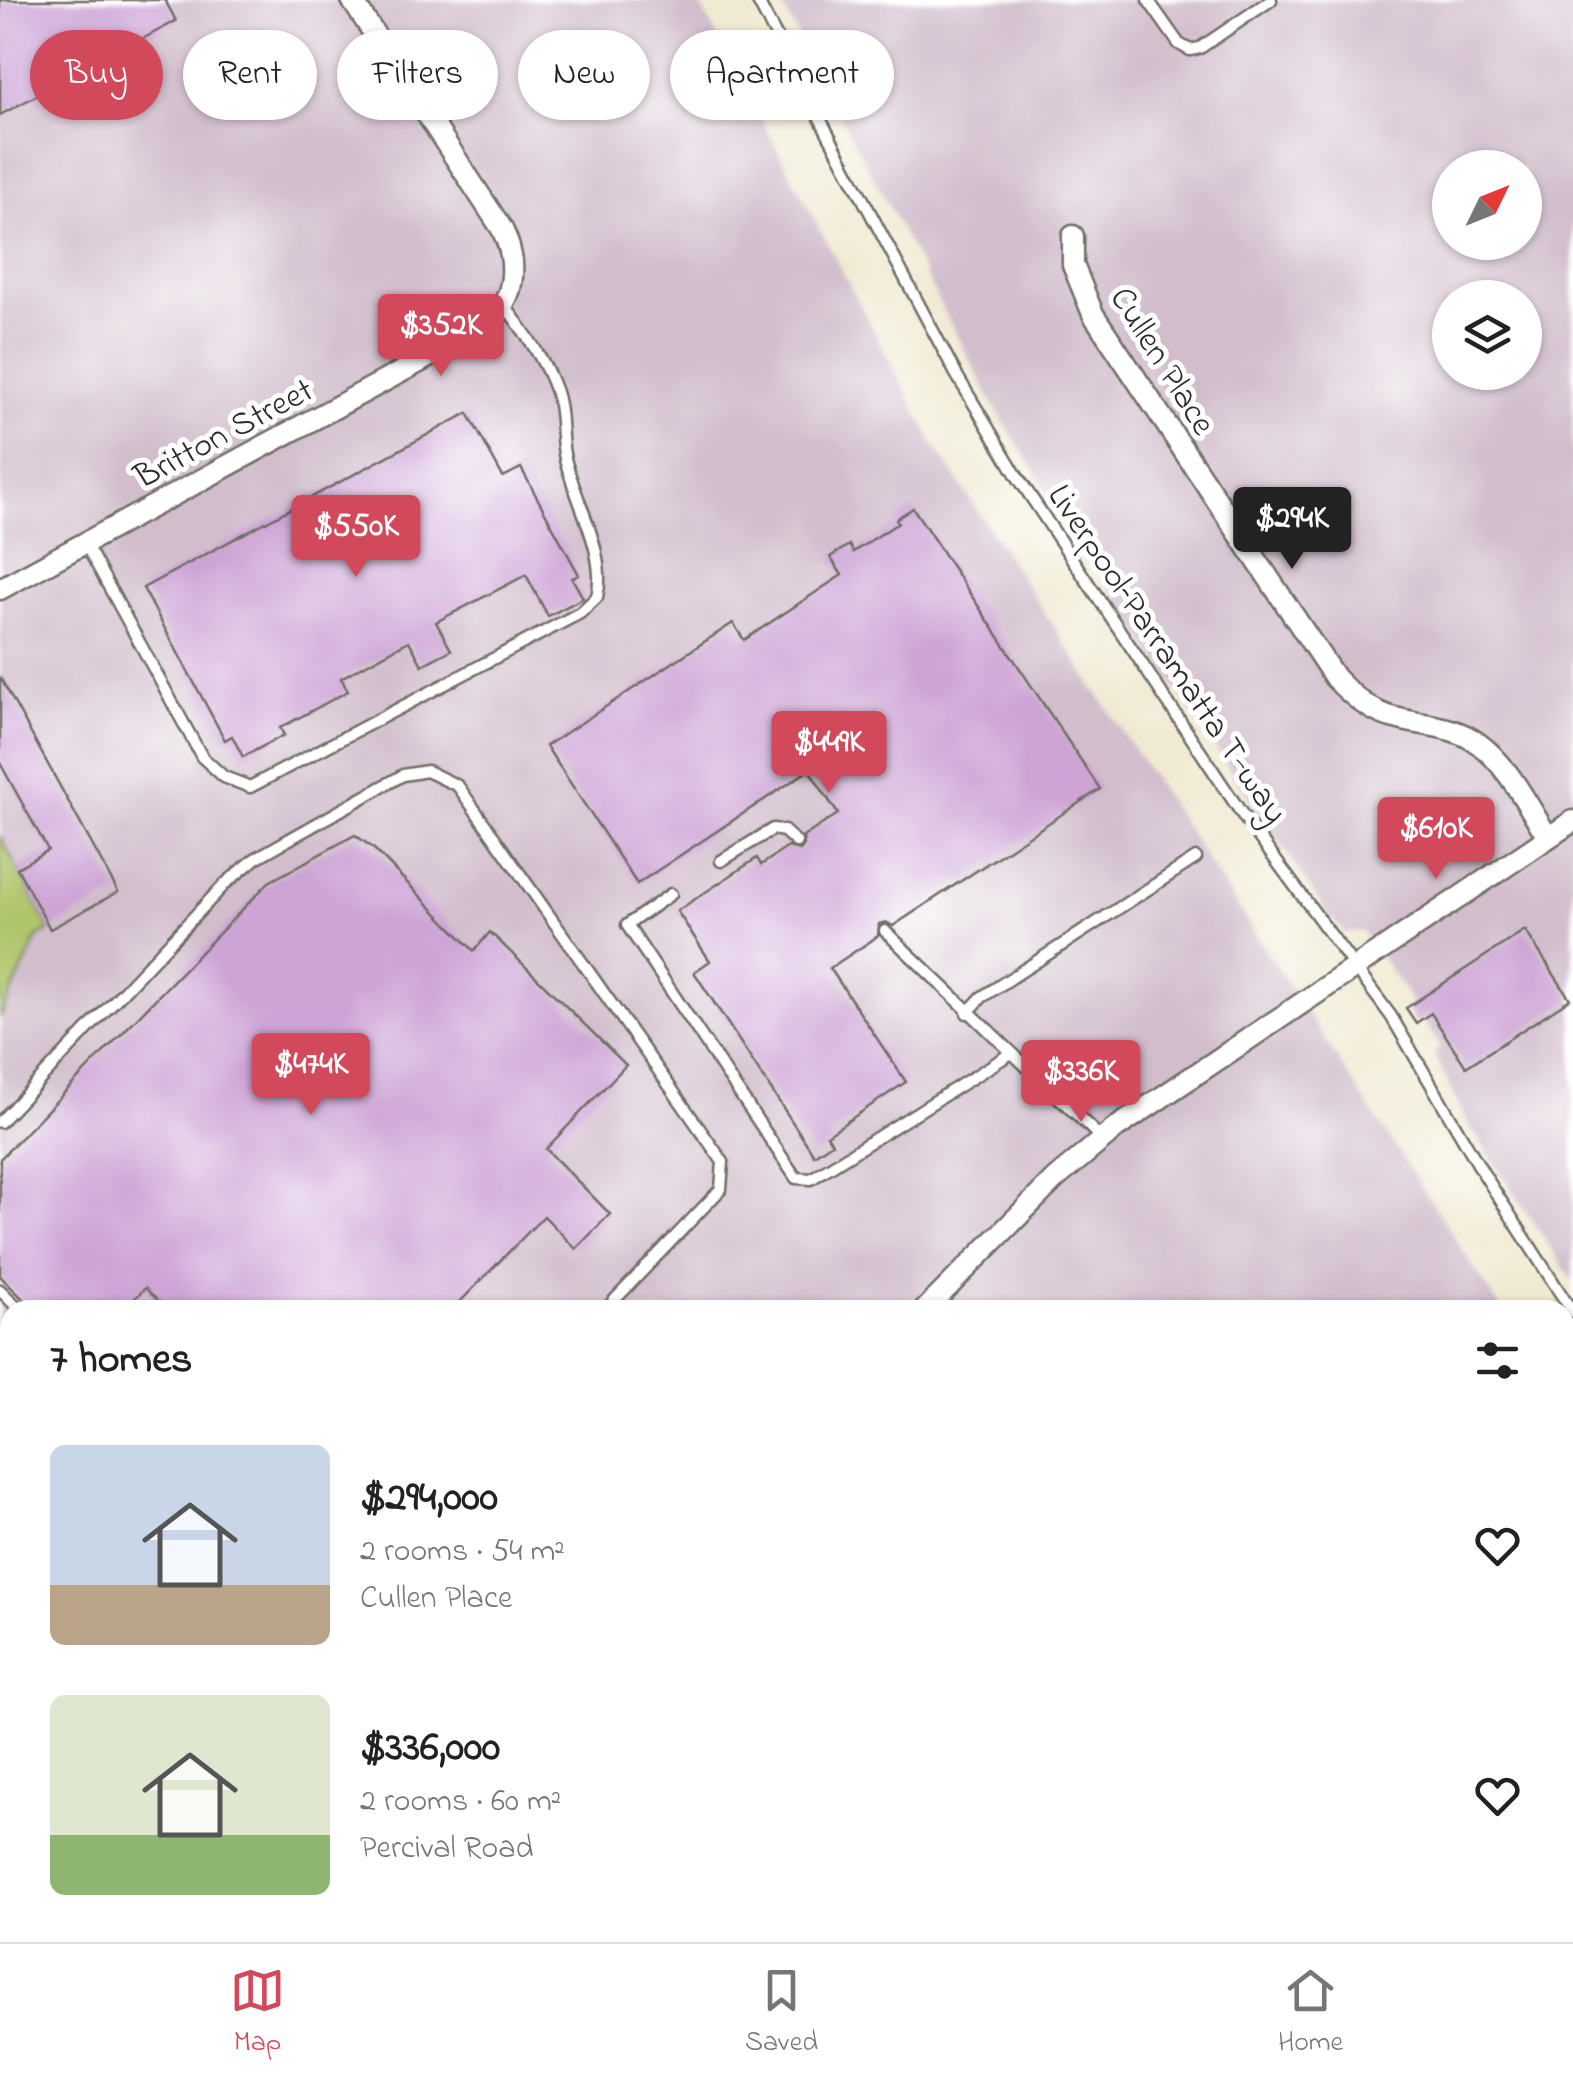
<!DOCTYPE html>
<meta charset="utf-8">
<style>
body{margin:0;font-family:"Indie Flower",sans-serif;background:#f6f6f6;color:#222;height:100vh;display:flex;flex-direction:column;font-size:38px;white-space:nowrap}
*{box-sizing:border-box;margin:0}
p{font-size:32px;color:#767676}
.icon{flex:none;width:55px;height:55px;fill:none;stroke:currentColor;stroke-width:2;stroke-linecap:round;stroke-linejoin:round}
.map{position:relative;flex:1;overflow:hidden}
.panel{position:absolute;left:0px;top:1300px;width:1575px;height:642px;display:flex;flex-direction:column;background:#fff;border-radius:30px 30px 0 0;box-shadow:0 2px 8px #0004}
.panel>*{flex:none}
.guide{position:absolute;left:30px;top:30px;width:1000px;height:90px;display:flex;gap:20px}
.needle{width:65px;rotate:47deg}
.buttons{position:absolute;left:1432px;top:150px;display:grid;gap:20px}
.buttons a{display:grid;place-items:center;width:110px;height:110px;border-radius:50%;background:#fff;box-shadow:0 2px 8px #0004;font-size:50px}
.price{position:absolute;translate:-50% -85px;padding:0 22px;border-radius:10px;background:#d1495b;color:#fff;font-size:32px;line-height:65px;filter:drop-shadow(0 2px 5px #0008)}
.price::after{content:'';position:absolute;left:50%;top:60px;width:30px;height:22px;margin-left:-15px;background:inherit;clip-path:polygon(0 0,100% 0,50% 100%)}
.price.active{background:#222;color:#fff}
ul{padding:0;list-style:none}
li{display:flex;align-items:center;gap:30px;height:250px;padding:0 50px}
li span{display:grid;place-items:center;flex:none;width:280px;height:200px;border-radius:15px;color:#555}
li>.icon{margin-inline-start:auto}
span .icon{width:120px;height:120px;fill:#fffc;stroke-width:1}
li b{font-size:42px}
h2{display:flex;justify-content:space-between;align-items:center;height:120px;padding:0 50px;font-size:42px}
.chip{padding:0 35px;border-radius:45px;background:#fff;box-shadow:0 2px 8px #0004;font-size:35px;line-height:90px}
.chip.active{background:#d1495b;color:#fff}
.tab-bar{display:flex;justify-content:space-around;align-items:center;height:140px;border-top:2px solid #e0e0e0;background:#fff;font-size:28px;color:#767676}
.tab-bar a{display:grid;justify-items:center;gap:5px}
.tab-bar .active{color:#d1495b}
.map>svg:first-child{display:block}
.industrial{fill:#d1bdcc;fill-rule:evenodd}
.green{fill:#afc56a;stroke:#6d784a;stroke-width:2.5}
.building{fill:#cea4d6}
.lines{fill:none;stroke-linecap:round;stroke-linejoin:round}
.lane-casing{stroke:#706e66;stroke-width:15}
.street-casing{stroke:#706e66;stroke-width:25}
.highway-casing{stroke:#706e66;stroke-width:40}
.path{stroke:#706e66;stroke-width:2.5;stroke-dasharray:8 8;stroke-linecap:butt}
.lane{stroke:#fff;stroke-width:10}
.street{stroke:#fff;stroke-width:20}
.highway{stroke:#fbbd6e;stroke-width:35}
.labels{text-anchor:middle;stroke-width:10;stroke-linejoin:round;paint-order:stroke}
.street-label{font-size:35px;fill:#2b2b2b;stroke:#fff}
</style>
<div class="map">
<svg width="1573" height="1942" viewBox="0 0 1573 1942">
<rect width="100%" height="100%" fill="#fff"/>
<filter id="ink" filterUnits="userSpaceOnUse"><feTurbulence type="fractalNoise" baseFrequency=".01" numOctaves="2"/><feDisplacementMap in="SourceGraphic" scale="20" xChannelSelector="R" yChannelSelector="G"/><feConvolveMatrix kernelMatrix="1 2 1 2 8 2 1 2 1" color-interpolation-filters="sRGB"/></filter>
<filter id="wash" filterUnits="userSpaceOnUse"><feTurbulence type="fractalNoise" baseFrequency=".0048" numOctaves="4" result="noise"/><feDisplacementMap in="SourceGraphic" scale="40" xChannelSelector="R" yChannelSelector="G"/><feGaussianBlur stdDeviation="2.25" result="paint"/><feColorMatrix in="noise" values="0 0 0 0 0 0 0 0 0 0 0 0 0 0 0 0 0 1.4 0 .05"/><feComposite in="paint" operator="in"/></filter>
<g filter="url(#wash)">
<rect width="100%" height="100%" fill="#f1ead3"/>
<g class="industrial">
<path d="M 0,0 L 698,0 L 935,446 L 1502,1310 L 10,1310 L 10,1478 L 0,1474 L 0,1018 L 38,937 L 50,928 L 0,836 Z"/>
<path d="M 779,0 L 1573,0 L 1573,1282 L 1465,1119 L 1434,1053 L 1441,1048 L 1399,983 L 1362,931 L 1345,934 L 1329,916 L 1146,645 L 999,415 ZM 1450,168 L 1525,168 L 1525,242 L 1450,242 ZM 1450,298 L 1525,298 L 1525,372 L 1450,372 Z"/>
<path d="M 1565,1405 L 1573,1417 L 1573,1942 L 1020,1942 L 1001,1933 L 1565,1932 Z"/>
<path d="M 0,1625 L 10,1628 L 10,1932 L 751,1932 L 772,1942 L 0,1942 Z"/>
</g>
<path class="green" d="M 0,836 L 50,930 L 38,937 L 0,1018 Z"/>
<g id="blocks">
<g class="building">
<path d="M 0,0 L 165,0 L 176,21 L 0,115 Z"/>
<path d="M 468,413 L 503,477 L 521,468 L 579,575 L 572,578 L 583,598 L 548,616 L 526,575 L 436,622 L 451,650 L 422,665 L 409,641 L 341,678 L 348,691 L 280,728 L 284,735 L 243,757 L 232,736 L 225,740 L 143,588 Z"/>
<path d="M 913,508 L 1100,789 L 893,926 L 886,922 L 879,924 L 878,936 L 830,968 L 906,1082 L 827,1135 L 832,1143 L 814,1155 L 694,972 L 710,961 L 677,911 L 757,858 L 761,865 L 788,847 L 800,850 L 804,845 L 803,837 L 838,814 L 809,770 L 637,884 L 546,746 L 733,623 L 744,640 L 842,575 L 830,557 L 849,545 L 853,552 L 898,523 L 896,519 Z"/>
<path d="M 0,677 L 118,892 L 50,929 L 17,868 L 48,850 L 0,763 Z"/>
<path d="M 355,835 L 373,848 L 474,951 L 490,932 L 626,1065 L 546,1149 L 610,1214 L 576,1249 L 544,1216 L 452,1310 L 168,1310 L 145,1288 L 124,1310 L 34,1310 L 0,1276 L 0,1159 L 269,882 Z"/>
<path d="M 1525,930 L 1570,999 L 1466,1067 L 1431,1013 L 1416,1023 L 1406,1008 Z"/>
</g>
</g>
</g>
<g filter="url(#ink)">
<use href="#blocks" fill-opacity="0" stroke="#706e66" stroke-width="2.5"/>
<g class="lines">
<defs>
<g id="lane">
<path d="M 757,0 L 956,374 L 1017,476 L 1246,820 L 1391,1016 L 1485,1176 L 1573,1313"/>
<path d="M 1148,0 L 1179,44 L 1190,50 L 1200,48 L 1271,0"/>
<path d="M 85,543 L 202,757 L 224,777 L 250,787 L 580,613 L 597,597 C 608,553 573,497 564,454 C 560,433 563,412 556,392 C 545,360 525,332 504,305"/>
<path d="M 721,861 L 773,829 L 784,831 L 796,842"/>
<path d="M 671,894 L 627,925 L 796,1178 L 811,1179 L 1010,1054"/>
<path d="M 885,931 L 1102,1139"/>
<path d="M 967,1013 L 982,997 L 1196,858"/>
<path d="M 0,1122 L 225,884 L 256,858 L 403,775 L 427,771 L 458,786 L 723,1162 L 721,1189 L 605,1310"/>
<path d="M 0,1290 L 20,1310"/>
<path d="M 0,1844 L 10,1848"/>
</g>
<g id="street">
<path d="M 1073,236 L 1073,265 L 1093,314 L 1335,678 C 1353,697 1373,714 1399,719 C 1427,726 1455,726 1479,744 C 1509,766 1528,807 1548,837"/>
<path d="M 0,589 L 482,328 C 515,303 520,266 502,229 L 352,0"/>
<path d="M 925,1310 L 1055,1179 L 1116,1128 L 1573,821"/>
</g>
<g id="highway">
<path d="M 0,1516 L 10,1520"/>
<path d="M 0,1563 L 10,1567"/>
<path d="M 813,1932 L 834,1942"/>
<path d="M 912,1932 L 934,1942"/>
</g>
</defs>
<use href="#lane" class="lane-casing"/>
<use href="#street" class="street-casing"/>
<use href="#highway" class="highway-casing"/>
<path class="path" d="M 965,1932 L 986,1942"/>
<use href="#lane" class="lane"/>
<use href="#street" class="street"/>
<use href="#highway" class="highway"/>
</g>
</g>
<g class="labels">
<g class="street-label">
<text transform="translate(1164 360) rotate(58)" y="12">Cullen Place</text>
<text transform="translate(223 432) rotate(-28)" y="12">Britton Street</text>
<text transform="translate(1169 653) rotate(56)" y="12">Liverpool–Parramatta T-way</text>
</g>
</g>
</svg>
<div class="buttons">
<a><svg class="needle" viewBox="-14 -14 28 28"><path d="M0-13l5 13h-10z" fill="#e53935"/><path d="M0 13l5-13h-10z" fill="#767676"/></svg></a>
<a><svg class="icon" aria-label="layers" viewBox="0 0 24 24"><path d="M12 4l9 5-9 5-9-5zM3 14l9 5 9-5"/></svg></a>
</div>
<b class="price" style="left:441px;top:379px">$352K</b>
<b class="price active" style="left:1292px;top:572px">$294K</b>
<b class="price" style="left:356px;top:580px">$550K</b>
<b class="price" style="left:829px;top:796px">$449K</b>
<b class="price" style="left:1436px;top:882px">$610K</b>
<b class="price" style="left:311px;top:1118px">$474K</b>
<b class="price" style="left:1081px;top:1125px">$336K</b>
<div class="guide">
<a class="chip active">Buy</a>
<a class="chip">Rent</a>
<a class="chip">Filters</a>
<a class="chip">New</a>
<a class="chip">Apartment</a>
</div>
<section class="panel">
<h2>7 homes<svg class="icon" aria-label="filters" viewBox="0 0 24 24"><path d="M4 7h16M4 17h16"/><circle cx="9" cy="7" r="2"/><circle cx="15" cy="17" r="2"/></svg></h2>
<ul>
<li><span style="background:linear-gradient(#c9d6e8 70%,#b9a48a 0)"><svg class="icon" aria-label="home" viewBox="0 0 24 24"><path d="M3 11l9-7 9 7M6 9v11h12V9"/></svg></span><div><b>$294,000</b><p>2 rooms · 54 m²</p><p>Cullen Place</p></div><svg class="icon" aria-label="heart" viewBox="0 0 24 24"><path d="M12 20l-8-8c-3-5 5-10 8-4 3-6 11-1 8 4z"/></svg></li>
<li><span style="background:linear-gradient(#dfe7d0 70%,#8fb573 0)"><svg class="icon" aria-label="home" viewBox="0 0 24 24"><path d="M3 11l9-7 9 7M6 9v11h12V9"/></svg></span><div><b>$336,000</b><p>2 rooms · 60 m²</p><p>Percival Road</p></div><svg class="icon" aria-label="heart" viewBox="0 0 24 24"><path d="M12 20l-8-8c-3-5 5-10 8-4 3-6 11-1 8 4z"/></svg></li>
</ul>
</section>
</div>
<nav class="tab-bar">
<a class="active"><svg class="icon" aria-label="map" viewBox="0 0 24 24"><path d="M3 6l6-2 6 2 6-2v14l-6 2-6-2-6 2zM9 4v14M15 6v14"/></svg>Map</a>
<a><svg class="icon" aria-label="saved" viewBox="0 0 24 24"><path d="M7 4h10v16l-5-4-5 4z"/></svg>Saved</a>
<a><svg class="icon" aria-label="home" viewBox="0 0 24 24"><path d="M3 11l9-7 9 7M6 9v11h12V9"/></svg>Home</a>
</nav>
